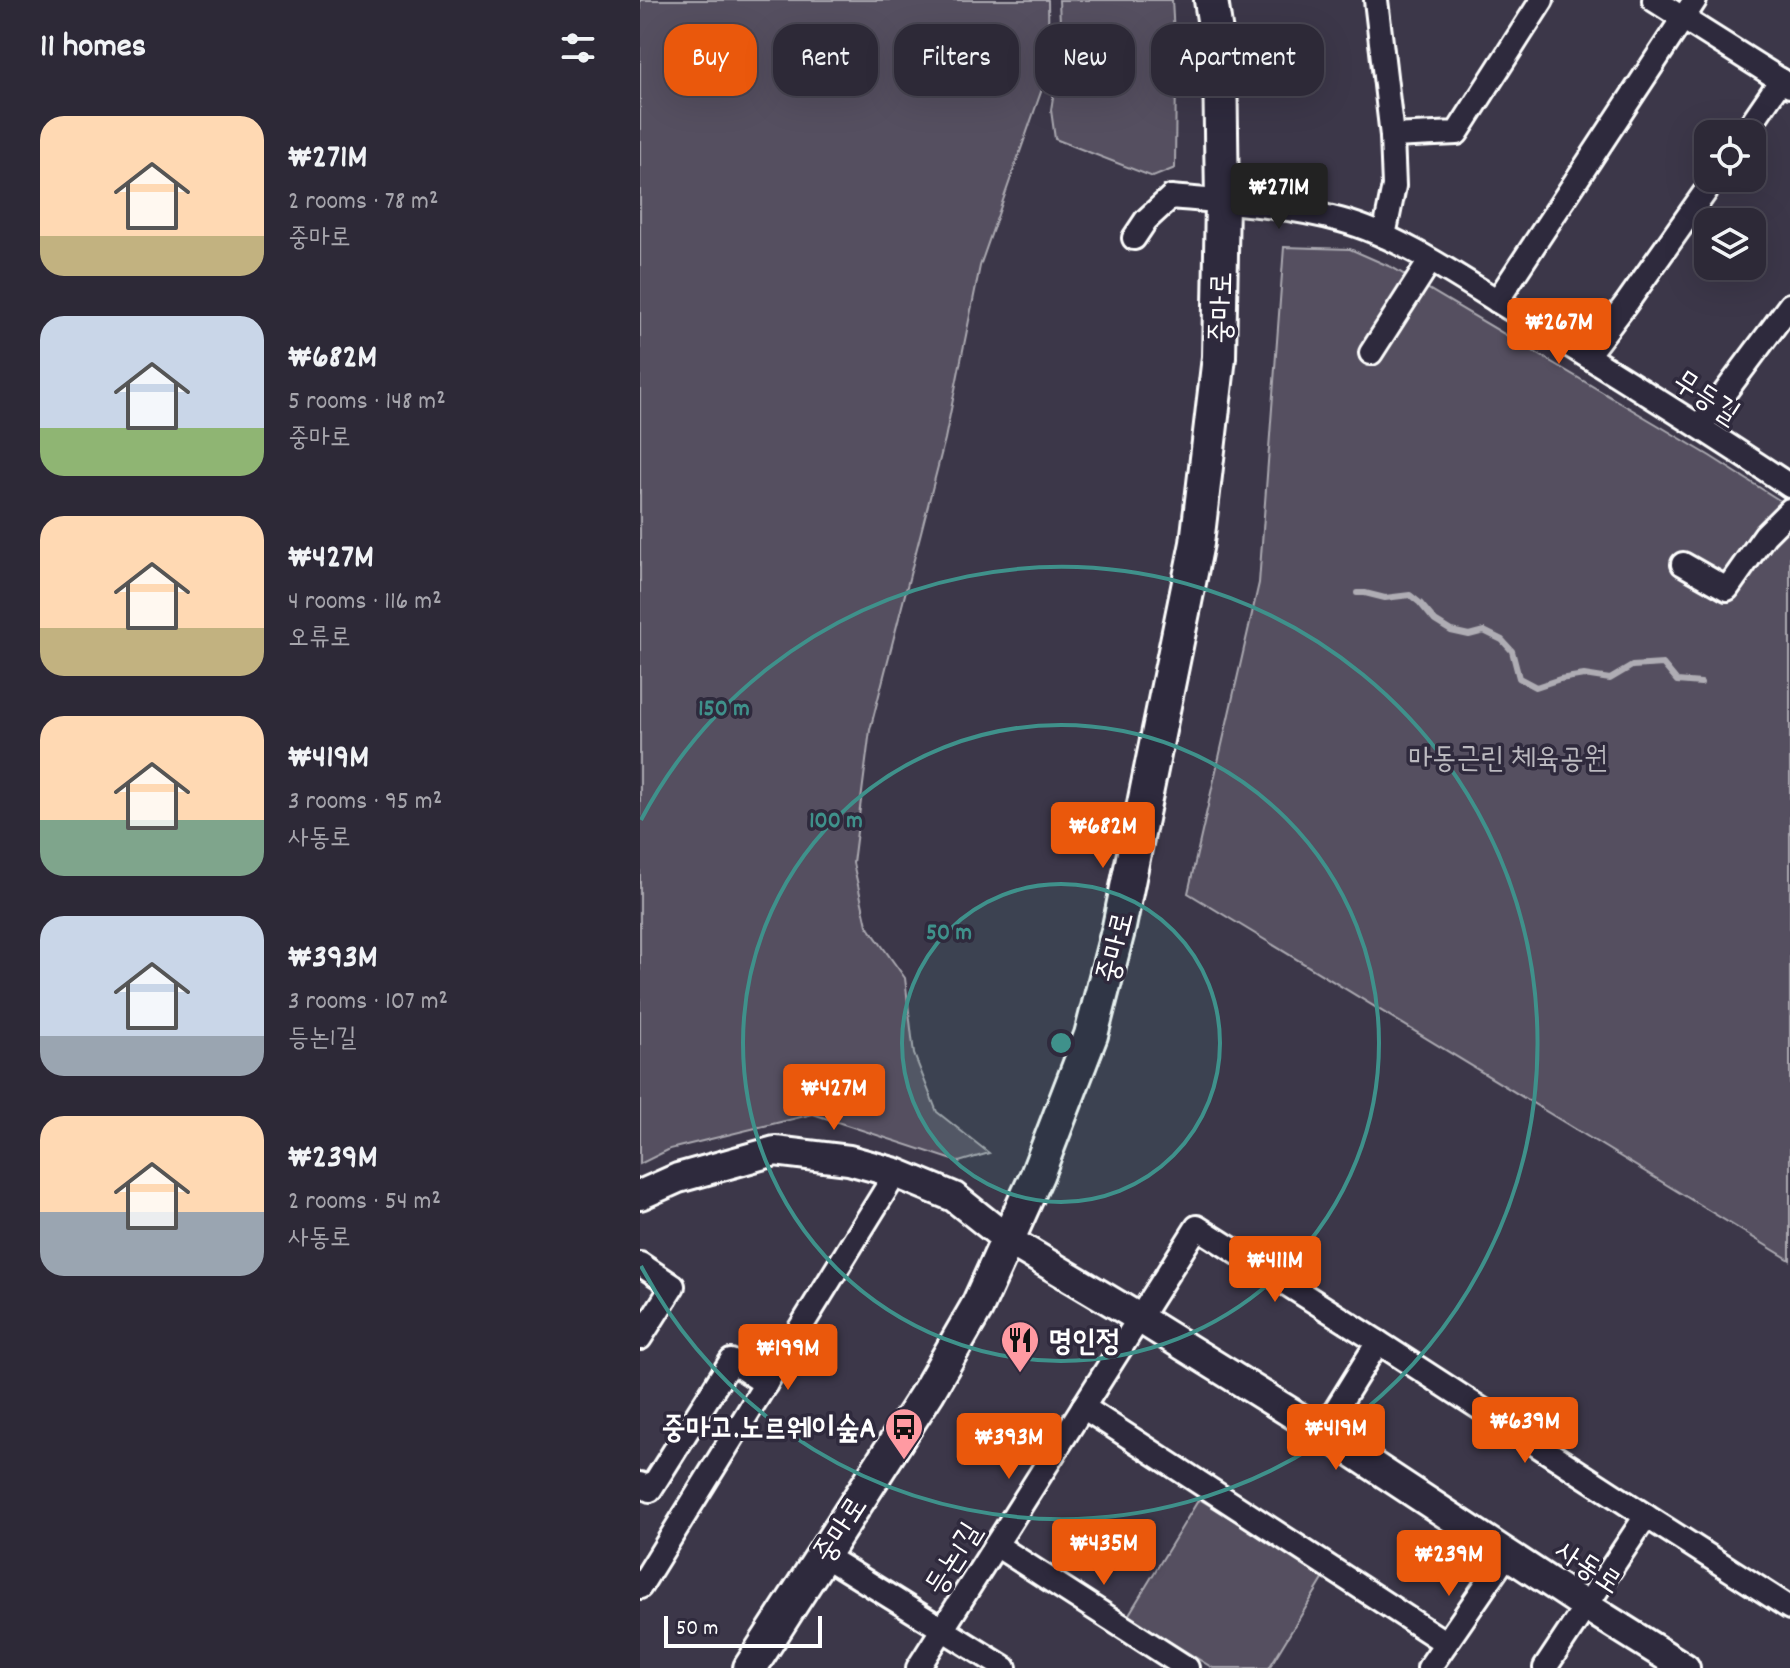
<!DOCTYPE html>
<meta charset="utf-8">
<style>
body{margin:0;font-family:Dekko,"Poor Story",sans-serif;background:#393542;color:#f1f3f6;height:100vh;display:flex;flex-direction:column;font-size:30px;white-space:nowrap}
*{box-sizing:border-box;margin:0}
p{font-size:26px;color:#a7a6ad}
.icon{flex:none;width:44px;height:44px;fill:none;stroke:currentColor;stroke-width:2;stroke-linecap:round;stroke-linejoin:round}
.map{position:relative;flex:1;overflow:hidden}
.details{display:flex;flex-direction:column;background:#2d2937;width:640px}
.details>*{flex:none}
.banner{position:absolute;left:24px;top:24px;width:760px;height:72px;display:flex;gap:16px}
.tools{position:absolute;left:1054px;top:120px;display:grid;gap:16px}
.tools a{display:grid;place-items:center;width:72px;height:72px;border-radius:16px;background:#2d2937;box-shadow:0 8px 32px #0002,0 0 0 2px #484552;font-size:40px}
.scale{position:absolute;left:24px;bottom:20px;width:158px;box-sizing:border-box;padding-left:8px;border:4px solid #fff;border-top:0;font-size:22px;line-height:28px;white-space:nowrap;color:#fff;-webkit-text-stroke:6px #2f2a3d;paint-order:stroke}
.price{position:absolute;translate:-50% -68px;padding:0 18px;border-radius:8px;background:#ea580c;color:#fff;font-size:26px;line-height:52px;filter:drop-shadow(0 2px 4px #0008)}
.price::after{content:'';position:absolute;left:50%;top:48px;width:24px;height:18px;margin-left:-12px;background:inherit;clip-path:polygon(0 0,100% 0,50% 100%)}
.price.active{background:#222;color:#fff}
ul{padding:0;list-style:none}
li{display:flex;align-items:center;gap:24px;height:200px;padding:0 40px}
li span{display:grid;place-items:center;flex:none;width:224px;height:160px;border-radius:24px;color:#555}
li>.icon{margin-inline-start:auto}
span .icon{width:96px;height:96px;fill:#fffc;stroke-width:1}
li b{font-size:34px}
h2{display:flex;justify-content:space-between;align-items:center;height:96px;padding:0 40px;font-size:34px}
.pill{padding:0 28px;border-radius:24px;background:#2d2937;box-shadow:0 8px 32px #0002,0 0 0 2px #484552;font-size:28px;line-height:72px}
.pill.active{background:#ea580c;color:#fff}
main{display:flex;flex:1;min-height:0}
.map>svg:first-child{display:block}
.green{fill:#555060;stroke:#aaa8b0;stroke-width:2}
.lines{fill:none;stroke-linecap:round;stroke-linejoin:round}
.stream{stroke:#afadb4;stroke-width:6}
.minor-casing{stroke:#fff;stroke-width:28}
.tertiary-casing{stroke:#fff;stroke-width:34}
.secondary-casing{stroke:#fff;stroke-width:38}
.minor{stroke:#2f2a3d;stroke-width:22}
.tertiary{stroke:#2f2a3d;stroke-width:28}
.secondary{stroke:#2f2a3d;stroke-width:32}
.ring{fill:none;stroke:#3f918b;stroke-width:4}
.labels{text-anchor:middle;stroke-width:7;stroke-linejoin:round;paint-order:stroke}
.street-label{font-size:30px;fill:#fff;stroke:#2f2a3d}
.park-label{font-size:30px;fill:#bbb9bf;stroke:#2f2a3d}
.poi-label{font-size:30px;font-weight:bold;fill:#fff;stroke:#2f2a3d;text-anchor:start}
.centre{fill:#3f918b;stroke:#2f2a3d;stroke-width:4}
.ring-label{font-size:24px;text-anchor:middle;font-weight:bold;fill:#3f918b;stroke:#2f2a3d;stroke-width:7;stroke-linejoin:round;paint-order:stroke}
</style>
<main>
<section class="details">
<h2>11 homes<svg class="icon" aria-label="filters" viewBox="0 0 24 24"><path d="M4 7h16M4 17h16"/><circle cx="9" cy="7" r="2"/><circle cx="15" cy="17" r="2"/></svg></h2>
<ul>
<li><span style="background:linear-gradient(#ffd9b3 75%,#c2b280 0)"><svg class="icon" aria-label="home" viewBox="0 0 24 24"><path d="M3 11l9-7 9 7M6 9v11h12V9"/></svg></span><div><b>₩271M</b><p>2 rooms · 78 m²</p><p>중마로</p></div></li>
<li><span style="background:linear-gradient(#c9d6e8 70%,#8fb573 0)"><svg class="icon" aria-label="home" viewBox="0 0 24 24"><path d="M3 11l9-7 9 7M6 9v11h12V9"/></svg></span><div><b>₩682M</b><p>5 rooms · 148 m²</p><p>중마로</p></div></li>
<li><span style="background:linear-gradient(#ffd9b3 70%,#c2b280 0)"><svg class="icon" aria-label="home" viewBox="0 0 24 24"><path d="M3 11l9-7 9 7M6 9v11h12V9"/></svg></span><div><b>₩427M</b><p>4 rooms · 116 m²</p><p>오류로</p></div></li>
<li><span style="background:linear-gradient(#ffd9b3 65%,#7fa58c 0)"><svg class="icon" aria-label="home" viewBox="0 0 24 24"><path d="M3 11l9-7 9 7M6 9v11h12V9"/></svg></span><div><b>₩419M</b><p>3 rooms · 95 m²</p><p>사동로</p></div></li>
<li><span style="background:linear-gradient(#c9d6e8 75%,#9aa5b1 0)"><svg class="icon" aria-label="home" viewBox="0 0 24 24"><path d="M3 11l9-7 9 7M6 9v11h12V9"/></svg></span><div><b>₩393M</b><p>3 rooms · 107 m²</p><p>등논1길</p></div></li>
<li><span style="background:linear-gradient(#ffd9b3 60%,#9aa5b1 0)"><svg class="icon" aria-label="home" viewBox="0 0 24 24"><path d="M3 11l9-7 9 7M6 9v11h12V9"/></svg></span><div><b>₩239M</b><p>2 rooms · 54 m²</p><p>사동로</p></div></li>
</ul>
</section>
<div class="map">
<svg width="1150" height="1668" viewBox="0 0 1150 1668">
<rect width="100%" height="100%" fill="#3c3749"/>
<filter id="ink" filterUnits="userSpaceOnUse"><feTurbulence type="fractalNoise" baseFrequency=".0125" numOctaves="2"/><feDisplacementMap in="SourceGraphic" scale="16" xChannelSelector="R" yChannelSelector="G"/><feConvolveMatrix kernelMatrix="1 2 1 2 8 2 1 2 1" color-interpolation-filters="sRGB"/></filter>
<g filter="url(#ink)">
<g class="green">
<path d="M 0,0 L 408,0 L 409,69 L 340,266 L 305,439 L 230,730 L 213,863 L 227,925 L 265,978 L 274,1054 L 297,1112 L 349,1153 L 319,1162 L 173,1114 L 30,1149 L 0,1164 Z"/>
<path d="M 419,0 L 532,0 L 536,70 L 535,168 L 513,177 L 415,139 L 411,110 L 421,46 Z"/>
<path d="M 644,247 L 710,249 L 753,268 L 1070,456 L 1150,507 L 1150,1260 L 548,893 L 619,583 Z"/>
<path d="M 559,1499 L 685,1576 L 629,1668 L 573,1668 L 488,1616 Z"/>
</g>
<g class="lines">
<path class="stream" d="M 717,593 L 725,593 L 745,598 L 770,595 L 780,603 L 795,621 L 811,631 L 829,635 L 844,631 L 862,640 L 872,651 L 879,678 L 896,687 L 920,679 L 944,675 L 970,679 L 992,666 L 1023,664 L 1037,681 L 1061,683"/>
<defs>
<g id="minor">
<path d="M 736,0 L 752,136 L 754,186 L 744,236"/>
<path d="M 1014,0 L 1150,86"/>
<path d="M 1104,134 L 1141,80"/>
<path d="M 752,136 L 817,133 L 902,0"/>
<path d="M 494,238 L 506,220 L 531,197 C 587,202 646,205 700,220 C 757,235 817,276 867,307 C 962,365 1057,424 1150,486"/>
<path d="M 857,301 L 1055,0"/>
<path d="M 731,353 L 790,261"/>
<path d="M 947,355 L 986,304 L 1075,178"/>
<path d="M 1060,426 L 1150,305"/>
<path d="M 1043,564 L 1087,589 L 1125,535 L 1150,510"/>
<path d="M 0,1264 L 33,1286 L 0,1338"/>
<path d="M 738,1342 L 1006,1516 L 905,1668"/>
<path d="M 443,1407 L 806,1643"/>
<path d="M 0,1484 L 10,1490 L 91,1361 L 126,1384"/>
<path d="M 1006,1516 L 1150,1608"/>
<path d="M 356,1545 L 547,1668"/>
<path d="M 183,1555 L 365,1668"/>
<path d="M 0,1587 L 256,1173"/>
<path d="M 278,1668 L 557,1227 L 738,1342 L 682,1432"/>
<path d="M 789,1668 L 868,1553"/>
</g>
<path id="tertiary" d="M 0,1195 L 38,1178 L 135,1151 L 209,1160 L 256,1173 L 314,1197 L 368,1240 L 499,1318 L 682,1432 L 946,1606 L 1045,1668"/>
<path id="secondary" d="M 110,1668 L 288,1392 L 337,1307 L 397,1175 L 451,1035 L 479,927 L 557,543 L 579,357 L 582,202 L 580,60 L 571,0"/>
</defs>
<use href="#minor" class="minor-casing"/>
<use href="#tertiary" class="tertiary-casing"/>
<use href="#secondary" class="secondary-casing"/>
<use href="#minor" class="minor"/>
<use href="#tertiary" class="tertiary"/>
<use href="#secondary" class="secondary"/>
</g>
</g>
<circle cx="421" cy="1043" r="159" fill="#3f918b" fill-opacity=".12"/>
<g class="ring">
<circle cx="421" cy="1043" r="159"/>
<circle cx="421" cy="1043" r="318"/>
<path d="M1 820A476 476 0 1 1 1 1266"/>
</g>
<defs>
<symbol id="restaurant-pin" viewBox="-11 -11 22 30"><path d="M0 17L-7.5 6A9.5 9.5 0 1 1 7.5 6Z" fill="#ff9aa2" stroke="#2f2a3d"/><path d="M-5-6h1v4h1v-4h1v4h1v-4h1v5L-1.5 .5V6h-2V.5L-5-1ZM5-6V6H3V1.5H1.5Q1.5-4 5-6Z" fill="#111"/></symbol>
<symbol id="bus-pin" viewBox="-11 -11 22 30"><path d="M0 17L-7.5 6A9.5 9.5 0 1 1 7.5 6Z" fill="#ff9aa2" stroke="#2f2a3d"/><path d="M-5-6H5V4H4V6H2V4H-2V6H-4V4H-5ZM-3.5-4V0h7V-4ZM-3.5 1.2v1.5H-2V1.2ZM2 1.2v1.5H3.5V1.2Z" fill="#111"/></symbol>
</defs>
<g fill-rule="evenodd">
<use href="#restaurant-pin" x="358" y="1318" width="44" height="60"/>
<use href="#bus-pin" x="242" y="1405" width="44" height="60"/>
</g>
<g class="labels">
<g class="street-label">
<text transform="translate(580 308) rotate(-89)" y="10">중마로</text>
<text transform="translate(1067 396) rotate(33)" y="10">무등길</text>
<text transform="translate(474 947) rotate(-76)" y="10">중마로</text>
<text transform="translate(199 1529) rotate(-57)" y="10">중마로</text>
<text transform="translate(312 1558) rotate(-58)" y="10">등논1길</text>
<text transform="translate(949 1566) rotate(33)" y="10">사동로</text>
</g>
<g class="park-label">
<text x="868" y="767">마동근린 체육공원</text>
</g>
<g class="poi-label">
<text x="408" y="1350">명인정</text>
<text x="236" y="1437" text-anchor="end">중마고.노르웨이숲A</text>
</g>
</g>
<circle cx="421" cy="1043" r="12" class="centre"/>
<g class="ring-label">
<text x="84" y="715">150 m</text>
<text x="196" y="827">100 m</text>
<text x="309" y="939">50 m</text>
</g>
</svg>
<div class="tools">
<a><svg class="icon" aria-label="locate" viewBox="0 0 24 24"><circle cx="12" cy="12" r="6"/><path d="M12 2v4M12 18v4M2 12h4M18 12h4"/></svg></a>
<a><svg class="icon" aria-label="layers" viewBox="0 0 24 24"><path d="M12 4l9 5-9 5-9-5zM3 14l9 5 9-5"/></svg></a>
</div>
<div class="scale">50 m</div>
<b class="price active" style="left:639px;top:231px">₩271M</b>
<b class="price" style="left:919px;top:366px">₩267M</b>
<b class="price" style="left:463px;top:870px">₩682M</b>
<b class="price" style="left:194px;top:1132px">₩427M</b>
<b class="price" style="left:635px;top:1304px">₩411M</b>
<b class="price" style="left:148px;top:1392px">₩199M</b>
<b class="price" style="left:885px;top:1465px">₩639M</b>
<b class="price" style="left:696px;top:1472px">₩419M</b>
<b class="price" style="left:369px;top:1481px">₩393M</b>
<b class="price" style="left:464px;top:1587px">₩435M</b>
<b class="price" style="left:809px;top:1598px">₩239M</b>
<div class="banner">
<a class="pill active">Buy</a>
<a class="pill">Rent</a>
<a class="pill">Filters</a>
<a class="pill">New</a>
<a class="pill">Apartment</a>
</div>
</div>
</main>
